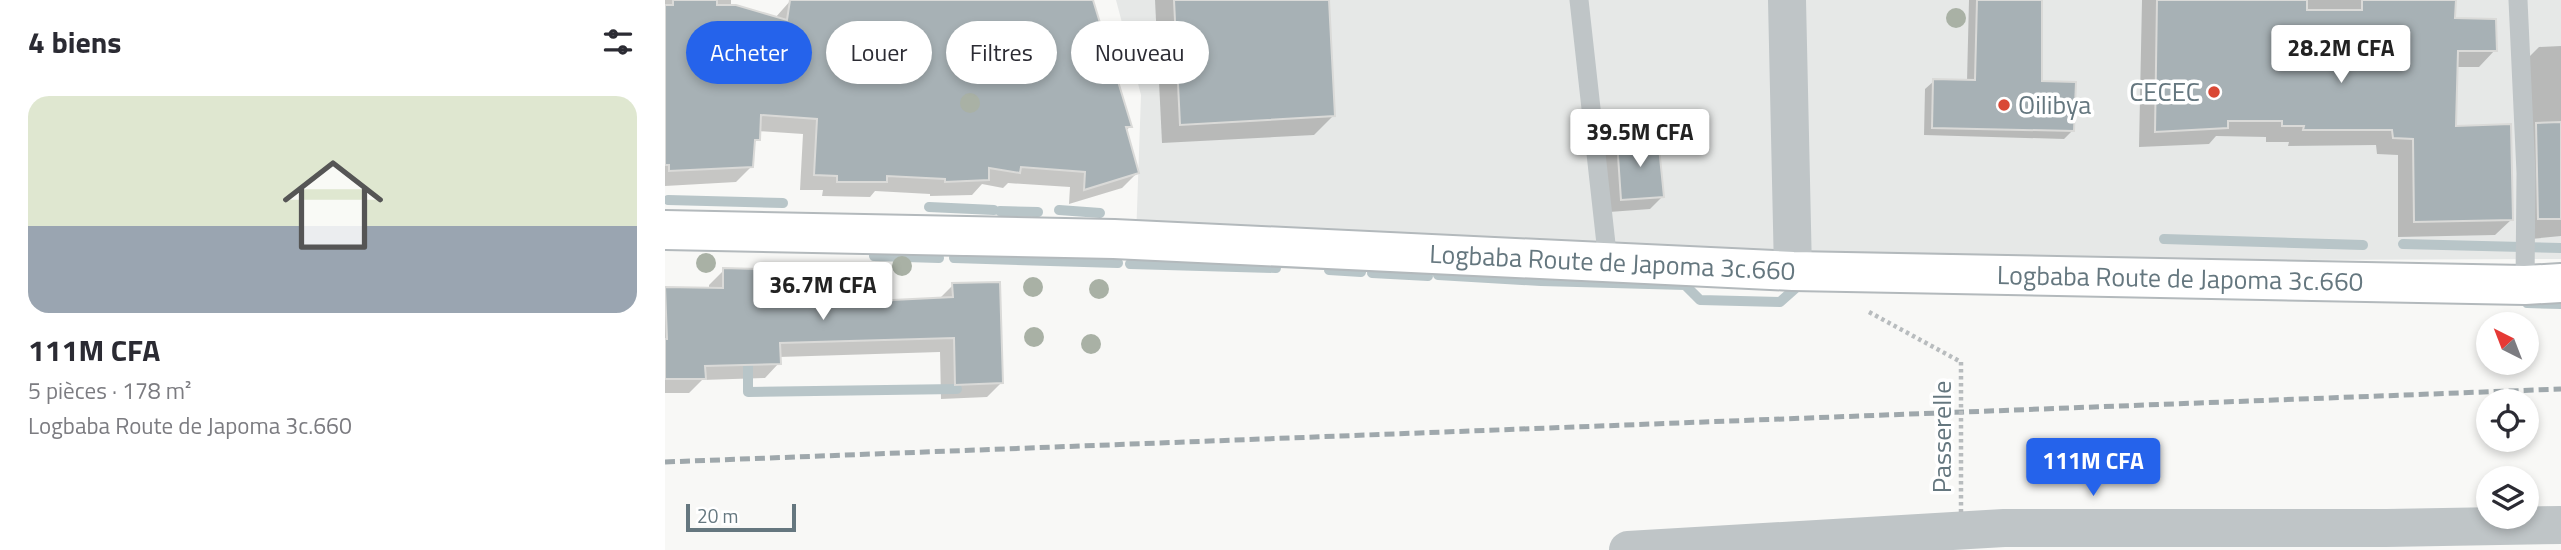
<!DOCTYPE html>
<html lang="fr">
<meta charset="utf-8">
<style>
body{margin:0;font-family:"Titillium Web",sans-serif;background:#f2f2f3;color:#2b2b33;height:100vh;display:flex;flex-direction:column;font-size:26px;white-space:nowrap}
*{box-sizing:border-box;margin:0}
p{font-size:23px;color:#7c7c81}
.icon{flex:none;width:38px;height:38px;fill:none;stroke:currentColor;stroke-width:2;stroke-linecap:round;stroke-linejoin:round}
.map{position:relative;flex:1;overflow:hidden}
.details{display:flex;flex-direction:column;background:#fff;width:665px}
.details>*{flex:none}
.banner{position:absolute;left:21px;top:21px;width:665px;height:63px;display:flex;gap:14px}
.needle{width:46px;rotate:318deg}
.buttons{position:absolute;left:1811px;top:312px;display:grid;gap:14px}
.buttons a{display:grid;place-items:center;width:63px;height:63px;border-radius:50%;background:#fff;box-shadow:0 4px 10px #0003;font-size:35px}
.scale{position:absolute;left:21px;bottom:18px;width:110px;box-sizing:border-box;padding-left:7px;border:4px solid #65777f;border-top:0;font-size:19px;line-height:24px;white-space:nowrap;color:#65777f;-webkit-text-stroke:5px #fff;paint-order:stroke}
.price{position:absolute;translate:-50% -60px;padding:0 16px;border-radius:7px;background:#fff;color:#222;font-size:23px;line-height:46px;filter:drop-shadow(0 2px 4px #0008)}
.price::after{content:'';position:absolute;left:50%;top:42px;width:21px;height:16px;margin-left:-10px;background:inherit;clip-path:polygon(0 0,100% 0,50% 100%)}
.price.selected{background:#2563eb;color:#fff}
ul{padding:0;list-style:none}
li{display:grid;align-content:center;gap:14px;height:371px;padding:0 28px}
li+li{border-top:2px solid #e1e1e2}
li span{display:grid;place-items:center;height:217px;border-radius:21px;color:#555}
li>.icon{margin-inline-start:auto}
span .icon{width:126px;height:126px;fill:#fffc;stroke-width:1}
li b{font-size:30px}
h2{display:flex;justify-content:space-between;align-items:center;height:84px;padding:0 28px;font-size:30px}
.pill{padding:0 24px;border-radius:32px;background:#fff;box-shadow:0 4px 10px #0003;font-size:24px;line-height:63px}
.pill.selected{background:#2563eb;color:#fff}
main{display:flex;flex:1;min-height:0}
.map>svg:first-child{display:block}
.built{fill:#e6e8e7}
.shadow{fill:#0003}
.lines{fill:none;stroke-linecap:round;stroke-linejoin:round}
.stream{stroke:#b8c5c8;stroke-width:10}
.building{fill:#a7b1b5;stroke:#dadad8;stroke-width:2}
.primary-casing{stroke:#b3b9bc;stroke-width:42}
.path{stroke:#b8bcbe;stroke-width:4.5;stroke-dasharray:3.5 3.5;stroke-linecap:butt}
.service{stroke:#bfc5c7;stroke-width:19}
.minor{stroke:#bfc5c7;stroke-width:38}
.tertiary{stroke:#bfc5c7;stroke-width:38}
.primary{stroke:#fff;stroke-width:38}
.rail{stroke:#9fa8ac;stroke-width:5;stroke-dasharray:10 5;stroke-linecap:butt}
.path-bridge{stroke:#b8bcbe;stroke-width:4.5;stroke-dasharray:3.5 3.5;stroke-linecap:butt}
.tree{fill:#a9b1a5}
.poi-dot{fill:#d94835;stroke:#fff;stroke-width:2.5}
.labels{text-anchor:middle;stroke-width:7;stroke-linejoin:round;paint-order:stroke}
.poi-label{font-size:26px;fill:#65777f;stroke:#fff;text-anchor:end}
.street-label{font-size:26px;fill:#65777f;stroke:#fff}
</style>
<main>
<section class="details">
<h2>4 biens<svg class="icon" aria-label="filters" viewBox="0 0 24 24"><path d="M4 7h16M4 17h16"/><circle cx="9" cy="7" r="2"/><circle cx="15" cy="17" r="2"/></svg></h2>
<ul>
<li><span style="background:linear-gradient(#dfe7d0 60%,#9aa5b1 0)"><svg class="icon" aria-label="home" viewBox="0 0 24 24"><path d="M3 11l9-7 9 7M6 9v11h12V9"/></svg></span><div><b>111M CFA</b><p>5 pièces · 178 m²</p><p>Logbaba Route de Japoma 3c.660</p></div></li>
</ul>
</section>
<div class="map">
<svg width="1896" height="550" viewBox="0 0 1896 550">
<rect width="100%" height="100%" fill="#f8f8f6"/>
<path class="built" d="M 451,0 L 1896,0 L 1896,259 L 1065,262 L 471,238 L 476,95 Z"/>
<g class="shadow">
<path d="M 0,0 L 66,0 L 66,5 L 110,18 L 126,0 L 427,0 L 465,127 L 460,131 L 472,173 L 457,188 L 404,204 L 405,187 L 343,183 L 338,188 L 317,184 L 307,195 L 265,196 L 265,194 L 210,191 L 205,197 L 157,196 L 158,190 L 135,190 L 138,134 L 93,131 L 93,139 L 88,144 L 87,166 L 71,182 L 0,186 Z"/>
<path d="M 490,0 L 662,0 L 668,116 L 649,135 L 497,143 Z"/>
<path d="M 1304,0 L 1375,0 L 1375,83 L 1408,130 L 1399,139 L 1259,135 L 1260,89 L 1269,81 L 1302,81 Z"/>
<path d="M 1477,0 L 1789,0 L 1789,20 L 1830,50 L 1814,67 L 1790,67 L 1789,127 L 1847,219 L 1830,235 L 1733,237 L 1733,155 L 1712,154 L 1711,145 L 1623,146 L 1624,142 L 1601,142 L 1601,137 L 1551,136 L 1544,144 L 1474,147 Z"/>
<path d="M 1896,46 L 1896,236 L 1866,239 L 1862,59 L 1874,47 Z"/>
<path d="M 952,143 L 997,197 L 985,209 L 944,212 L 940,155 Z"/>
<path d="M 59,270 L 91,278 L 149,278 L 155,273 L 181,295 L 206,303 L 274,299 L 288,285 L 336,383 L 322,397 L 276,399 L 275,352 L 114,357 L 114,363 L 100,378 L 37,380 L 24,393 L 0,393 L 0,289 L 44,290 L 44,285 Z"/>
</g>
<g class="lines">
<g class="stream">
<path d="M 3,200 L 118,203"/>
<path d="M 264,207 L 329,210"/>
<path d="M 394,210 L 435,213"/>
<path d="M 335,211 L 373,212"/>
<path d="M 1499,239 L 1698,245"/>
<path d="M 1738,244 L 1896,248"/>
<path d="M 209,256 L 274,258"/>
<path d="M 289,258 L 453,263"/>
<path d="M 465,264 L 611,268"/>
<path d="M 664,270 L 696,272"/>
<path d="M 707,273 L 763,276"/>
<path d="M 773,275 L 876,281 L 1020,285 L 1035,300 L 1115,302 L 1133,286"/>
<path d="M 1862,303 L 1896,304"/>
<path d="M 83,364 L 83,392 L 292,389"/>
</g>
</g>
<g class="building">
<path d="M 8,0 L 52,0 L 52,5 L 71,5 L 122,20 L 125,0 L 428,0 L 467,127 L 461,127 L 474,173 L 419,190 L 420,172 L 356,167 L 355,173 L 324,168 L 324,180 L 280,182 L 280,179 L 222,176 L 222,182 L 172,182 L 172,176 L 149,175 L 152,119 L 96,115 L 95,140 L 90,140 L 88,167 L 4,171 L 4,165 L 0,165 L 0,5 L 8,5 Z"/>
<path d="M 509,0 L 664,0 L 670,116 L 515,125 Z"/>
<path d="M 1312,0 L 1377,0 L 1377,81 L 1411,82 L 1409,131 L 1267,128 L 1268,79 L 1310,80 Z"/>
<path d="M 1492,0 L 1642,0 L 1642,10 L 1697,10 L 1697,0 L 1791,0 L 1790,18 L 1831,19 L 1832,51 L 1793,51 L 1791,126 L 1846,124 L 1848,220 L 1749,222 L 1748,139 L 1728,138 L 1727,130 L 1638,130 L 1639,126 L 1617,126 L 1617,121 L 1563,121 L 1563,128 L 1490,132 Z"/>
<path d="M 1896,122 L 1896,219 L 1873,219 L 1871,123 Z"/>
<path d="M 993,137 L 999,197 L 956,200 L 952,141 Z"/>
<path d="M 58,268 L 93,269 L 93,276 L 154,276 L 154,271 L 183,272 L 183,293 L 206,292 L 207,301 L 288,297 L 287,283 L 335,282 L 338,383 L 290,385 L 289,338 L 115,343 L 116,364 L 40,366 L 41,379 L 0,379 L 0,339 L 2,339 L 0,287 L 58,288 Z"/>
</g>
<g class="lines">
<defs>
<g id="primary">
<path id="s1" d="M 0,230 L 449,239 L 1128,271 L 1860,285 L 1896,283"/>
</g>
</defs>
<use href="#primary" class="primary-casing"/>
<path class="path" d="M 1204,312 L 1296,362"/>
<g class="service">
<path d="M 914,0 L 943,262"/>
<path d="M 1853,0 L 1861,173 L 1860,285"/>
</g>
<path class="minor" d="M 963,550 L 1339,528 L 1721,528 L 1896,525"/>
<path class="tertiary" d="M 1122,0 L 1128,271"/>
<use href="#primary" class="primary"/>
<path class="rail" d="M 0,462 L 1896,389"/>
<path class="path-bridge" d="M 1296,362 L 1296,512"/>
</g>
<g class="tree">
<circle cx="1291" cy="18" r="10"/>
<circle cx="366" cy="58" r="10"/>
<circle cx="305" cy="103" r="10"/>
<circle cx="41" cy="263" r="10"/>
<circle cx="237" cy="266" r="10"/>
<circle cx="368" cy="287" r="10"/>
<circle cx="434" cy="289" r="10"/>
<circle cx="369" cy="337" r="10"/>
<circle cx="426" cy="344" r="10"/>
</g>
<g class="poi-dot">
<circle cx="1549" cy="92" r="7"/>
<circle cx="1339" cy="105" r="7"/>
</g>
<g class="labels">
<g class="poi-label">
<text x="1535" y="101">CECEC</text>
<text x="1353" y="114" text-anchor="start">Oilibya</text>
</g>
<g class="street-label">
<text dy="9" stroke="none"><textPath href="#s1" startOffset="948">Logbaba Route de Japoma 3c.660</textPath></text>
<text dy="9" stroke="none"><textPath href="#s1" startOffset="1516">Logbaba Route de Japoma 3c.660</textPath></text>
<text transform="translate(1277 437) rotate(-90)" y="9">Passerelle</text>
</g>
</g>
</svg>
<div class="buttons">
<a><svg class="needle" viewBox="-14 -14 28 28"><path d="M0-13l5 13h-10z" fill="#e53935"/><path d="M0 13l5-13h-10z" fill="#7c7c81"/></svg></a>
<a><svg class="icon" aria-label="locate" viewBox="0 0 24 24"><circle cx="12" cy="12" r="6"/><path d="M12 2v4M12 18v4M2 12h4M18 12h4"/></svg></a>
<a><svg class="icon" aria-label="layers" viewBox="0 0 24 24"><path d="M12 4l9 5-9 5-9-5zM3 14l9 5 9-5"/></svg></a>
</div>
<div class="scale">20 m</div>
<b class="price" style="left:1676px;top:85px">28.2M CFA</b>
<b class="price" style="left:975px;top:169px">39.5M CFA</b>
<b class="price" style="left:158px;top:322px">36.7M CFA</b>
<b class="price selected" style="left:1428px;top:498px">111M CFA</b>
<div class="banner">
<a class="pill selected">Acheter</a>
<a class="pill">Louer</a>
<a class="pill">Filtres</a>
<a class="pill">Nouveau</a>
</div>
</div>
</main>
